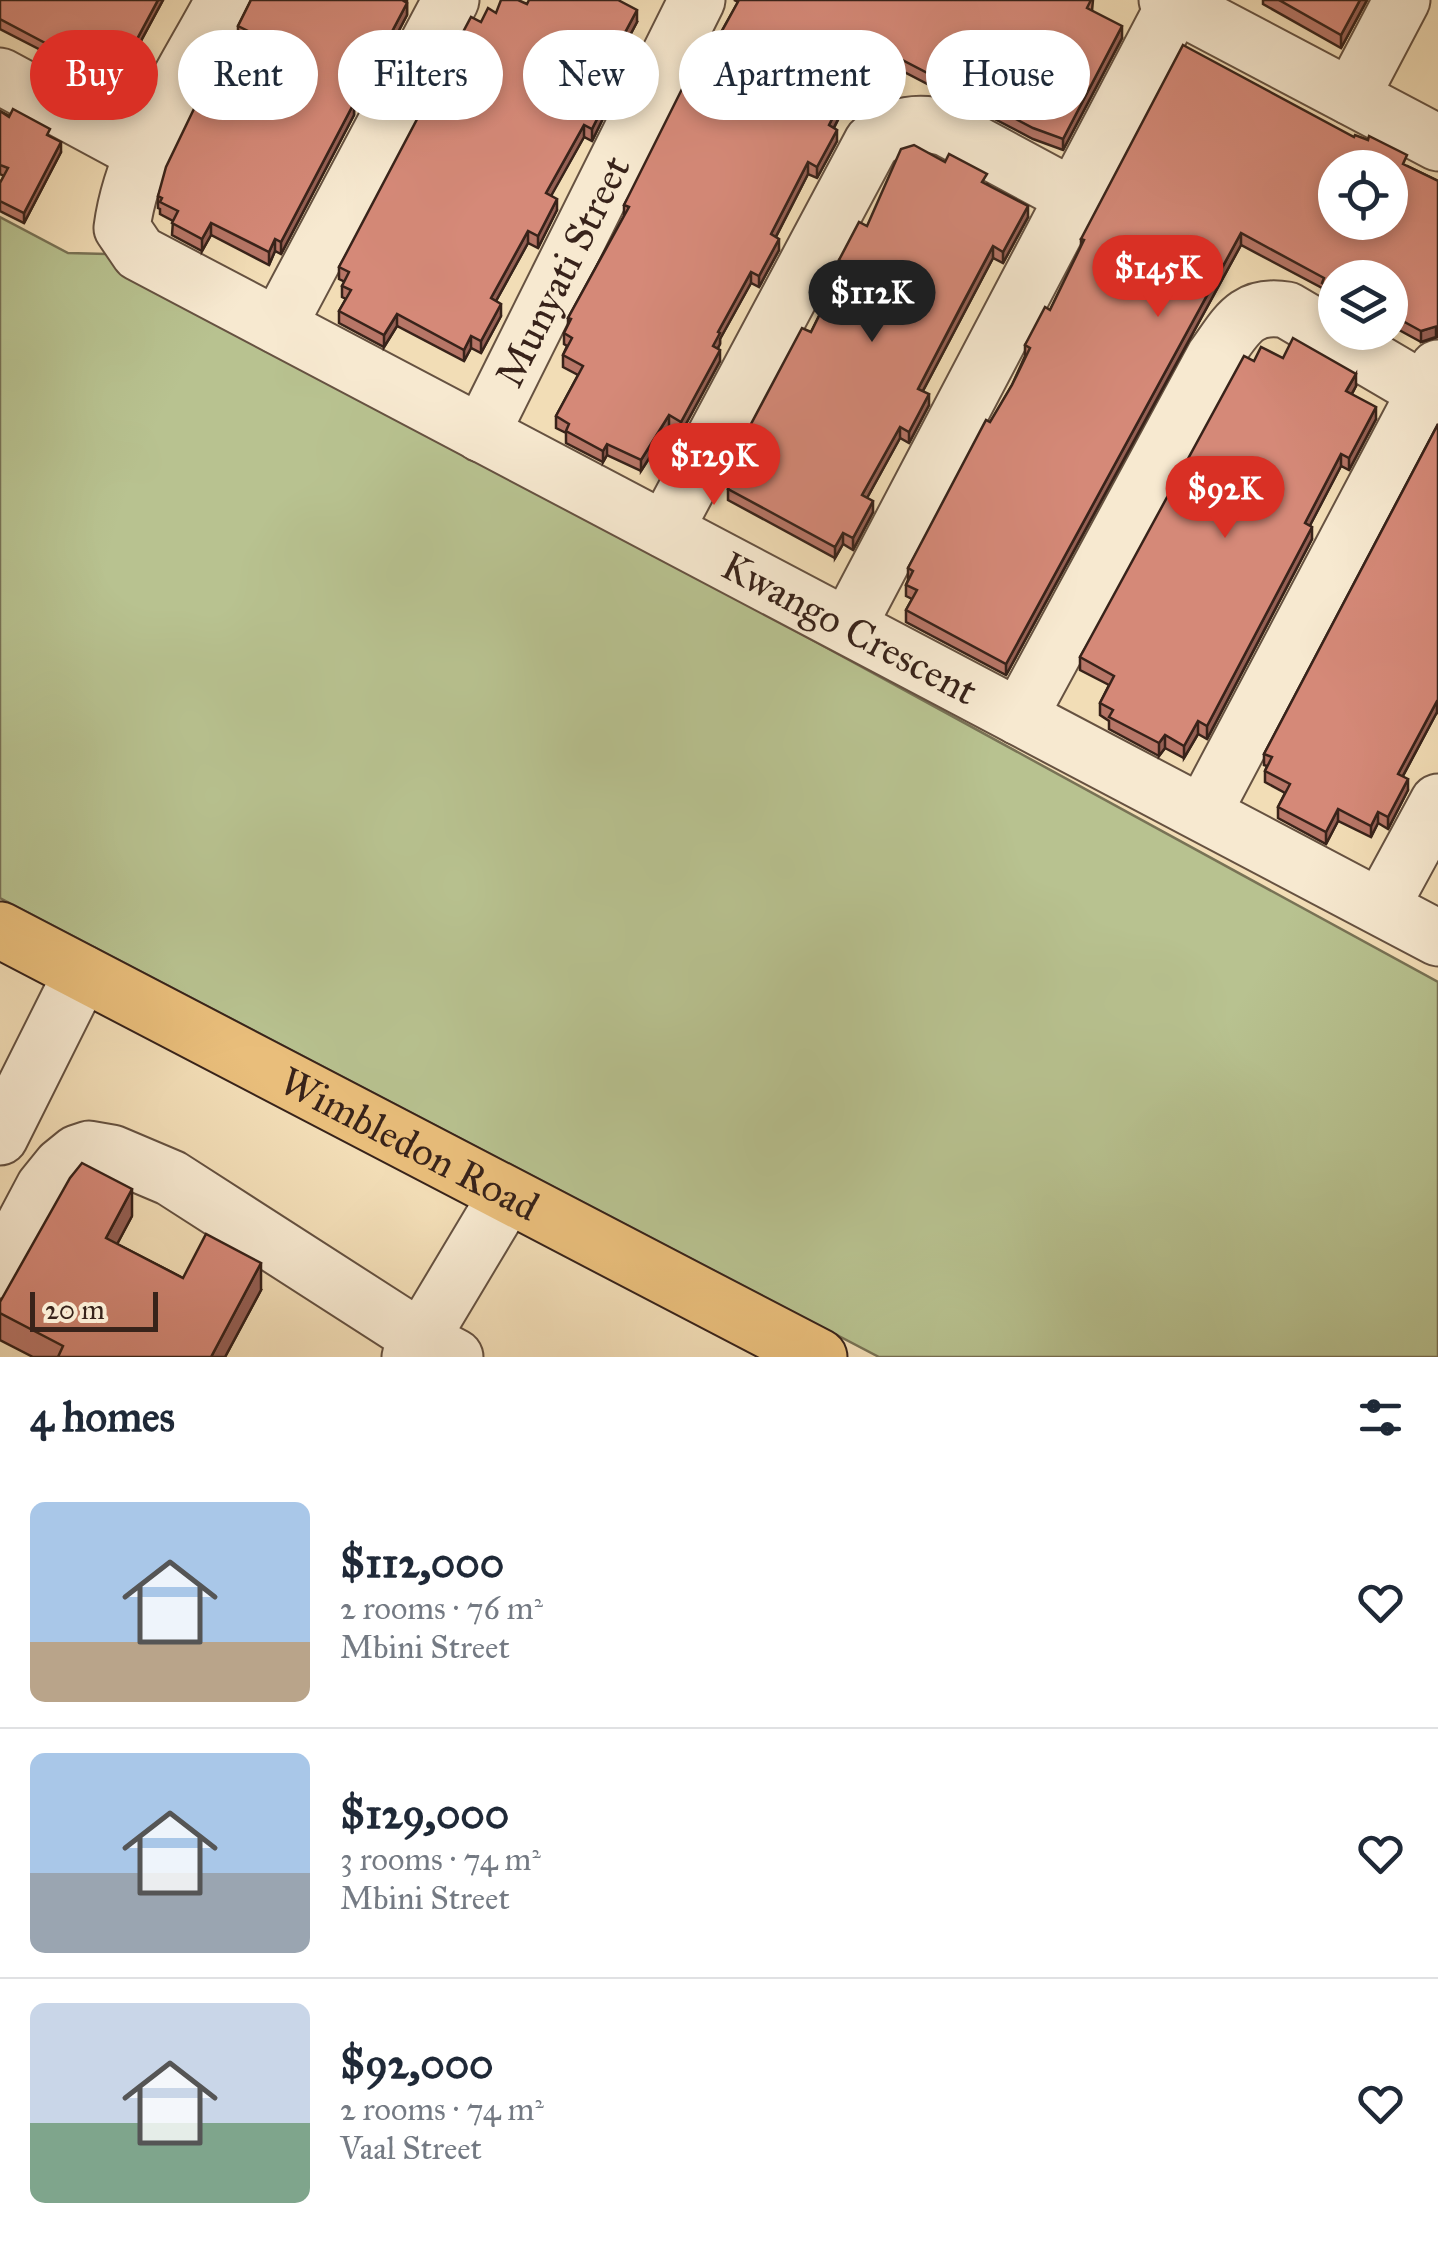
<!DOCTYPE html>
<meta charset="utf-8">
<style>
body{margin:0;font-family:"IM FELL Great Primer",serif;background:#f2f2f3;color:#1f2937;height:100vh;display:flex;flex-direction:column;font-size:38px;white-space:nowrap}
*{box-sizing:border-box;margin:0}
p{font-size:32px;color:#747a83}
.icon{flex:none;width:55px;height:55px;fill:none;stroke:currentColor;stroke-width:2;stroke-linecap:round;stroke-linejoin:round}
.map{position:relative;height:1357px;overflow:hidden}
.drawer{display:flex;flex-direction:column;background:#fff;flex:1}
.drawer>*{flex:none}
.top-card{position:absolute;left:30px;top:30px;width:1380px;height:90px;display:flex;gap:20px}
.buttons{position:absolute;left:1318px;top:150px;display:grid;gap:20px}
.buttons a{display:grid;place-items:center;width:90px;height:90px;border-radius:50%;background:#fff;box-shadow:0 5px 15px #0003;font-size:50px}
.scale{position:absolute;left:30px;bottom:25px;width:128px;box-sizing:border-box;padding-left:10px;border:5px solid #38231a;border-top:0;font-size:28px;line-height:35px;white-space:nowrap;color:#38231a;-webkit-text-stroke:8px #f7e9d0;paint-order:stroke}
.price{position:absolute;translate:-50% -85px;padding:0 22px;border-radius:35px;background:#d93025;color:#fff;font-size:32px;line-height:65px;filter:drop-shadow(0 2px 5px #0008)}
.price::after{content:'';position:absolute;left:50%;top:60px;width:30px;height:22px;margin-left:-15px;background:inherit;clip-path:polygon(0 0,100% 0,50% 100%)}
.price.active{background:#222;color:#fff}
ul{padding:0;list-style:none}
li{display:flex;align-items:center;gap:30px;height:250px;padding:0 30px}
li+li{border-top:2px solid #e0e1e3}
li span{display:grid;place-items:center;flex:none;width:280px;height:200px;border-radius:15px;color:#555}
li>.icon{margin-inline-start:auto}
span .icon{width:120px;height:120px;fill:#fffc;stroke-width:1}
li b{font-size:42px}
h2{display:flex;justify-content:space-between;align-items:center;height:120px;padding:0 30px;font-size:42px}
.pill{padding:0 35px;border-radius:45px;background:#fff;box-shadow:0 5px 15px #0003;font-size:35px;line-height:90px}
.pill.active{background:#d93025;color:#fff}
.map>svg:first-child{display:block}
.green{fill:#b8c290;stroke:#787255;stroke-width:2.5}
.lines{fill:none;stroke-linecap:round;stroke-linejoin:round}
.minor-casing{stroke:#665241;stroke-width:59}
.major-casing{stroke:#38231a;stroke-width:59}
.minor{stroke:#f7e9d0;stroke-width:55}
.major{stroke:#e9be7b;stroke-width:55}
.wall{fill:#b77667;stroke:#38231a;stroke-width:2.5}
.shaded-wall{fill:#956054;stroke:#38231a;stroke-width:2.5}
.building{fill:#d58978;stroke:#38231a;stroke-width:2.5;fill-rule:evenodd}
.labels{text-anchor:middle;stroke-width:8;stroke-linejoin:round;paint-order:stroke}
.street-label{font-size:40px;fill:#38231a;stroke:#f7e9d0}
</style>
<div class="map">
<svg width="1438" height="1357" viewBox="0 0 1438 1357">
<rect width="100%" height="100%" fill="#f2ddb6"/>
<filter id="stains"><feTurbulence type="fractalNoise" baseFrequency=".002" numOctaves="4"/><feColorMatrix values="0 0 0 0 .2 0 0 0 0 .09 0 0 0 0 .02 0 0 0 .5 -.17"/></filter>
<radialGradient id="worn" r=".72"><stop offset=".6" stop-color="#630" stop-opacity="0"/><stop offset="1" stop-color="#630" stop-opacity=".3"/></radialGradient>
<path class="green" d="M 0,217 L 68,253 L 107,254 L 1438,982 L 1438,1357 L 879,1357 L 0,898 Z"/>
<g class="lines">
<defs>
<g id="minor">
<path id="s1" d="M 224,0 C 187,70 132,149 122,228 L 139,253 L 1438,938"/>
<path d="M 1167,0 L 1438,143"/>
<path d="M 0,76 L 143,153"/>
<path d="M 1351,97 L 1402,0"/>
<path d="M 278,326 L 451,0"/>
<path id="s2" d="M 481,434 L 697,0"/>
<path d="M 665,530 L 872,142 C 895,124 918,120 946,128 L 1074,197"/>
<path d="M 848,626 L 1177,0"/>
<path d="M 1019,717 L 1214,357 C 1236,327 1245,303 1287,310 L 1425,391"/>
<path d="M 1203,813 L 1438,368"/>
<path d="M 1381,907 L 1438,802"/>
<path d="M 0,1137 L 82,973"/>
<path d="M 0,1270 L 44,1187 L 61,1166 L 77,1153 L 89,1149 L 112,1153 L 171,1178 L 423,1340 L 455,1357"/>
<path d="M 410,1357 L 507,1195"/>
</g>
<g id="major">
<path id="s3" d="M 0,930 L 819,1357"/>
</g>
</defs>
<use href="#minor" class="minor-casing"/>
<use href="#major" class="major-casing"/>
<use href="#minor" class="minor"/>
<use href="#major" class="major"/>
</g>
<g class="wall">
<path d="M 0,0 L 163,0 L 115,89 L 101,82 L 96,92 L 59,72 L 60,60 L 0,29 Z"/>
<path d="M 251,0 L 407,0 L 407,15 L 387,53 L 381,50 L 354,103 L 354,115 L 281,254 L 275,251 L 269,265 L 211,235 L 202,251 L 172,235 L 173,221 L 160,214 L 160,209 L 158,208 L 158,196 L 242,41 L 238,39 L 238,26 Z"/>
<path d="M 734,0 L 1093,0 L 1092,11 L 1122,38 L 1063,150 L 1033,139 L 881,60 L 874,74 L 864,68 L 834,128 L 837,141 L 817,178 L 808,174 L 776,237 L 779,250 L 759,287 L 751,283 L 720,339 L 720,344 L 718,348 L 720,361 L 681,433 L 669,427 L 641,471 L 607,455 L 603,462 L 566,443 L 566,433 L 556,428 L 556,416 L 578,375 L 563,367 L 563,355 L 567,346 L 564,344 L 564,333 L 568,325 L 568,318 L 624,216 L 624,205 L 738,2 Z"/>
<path d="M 1263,0 L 1367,0 L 1341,48 L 1263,4 Z"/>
<path d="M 527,4 L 637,22 L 610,73 L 610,84 L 608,89 L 611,102 L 592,141 L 584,137 L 551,195 L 557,210 L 538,248 L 528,243 L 496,301 L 501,316 L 481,353 L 471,348 L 464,361 L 397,326 L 384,347 L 339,323 L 339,311 L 346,299 L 342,297 L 342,286 L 345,282 L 339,279 L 339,267 L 481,22 L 496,13 Z"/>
<path d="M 0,111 L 50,137 L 61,152 L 24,223 L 0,211 L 0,183 L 4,176 L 0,174 Z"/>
<path d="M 1407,166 L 1438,181 L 1438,337 L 1421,342 L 1390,325 L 1390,278 L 1335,278 L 1335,302 L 1322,294 L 1322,288 L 1241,245 L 1006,675 L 906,622 L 906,610 L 912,599 L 906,596 L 906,585 L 908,580 L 908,568 L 1012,385 L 1025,356 L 1025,345 L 1050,310 L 1081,247 L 1081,239 Z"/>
<path d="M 987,184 L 1028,217 L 1003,263 L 993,258 L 923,391 L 929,405 L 909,443 L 900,438 L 867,498 L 873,512 L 853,550 L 843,544 L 835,558 L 728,500 L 728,489 L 730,485 L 726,482 L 726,471 L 811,332 L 841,272 L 839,271 L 839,260 L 867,226 Z"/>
<path d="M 1283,358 L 1356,386 L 1352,394 L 1376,419 L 1349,470 L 1341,466 L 1310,525 L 1312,539 L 1207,739 L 1198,734 L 1184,758 L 1165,748 L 1159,756 L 1109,729 L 1109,721 L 1100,715 L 1100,703 L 1109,685 L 1080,670 L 1080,657 L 1254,361 Z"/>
<path d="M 1438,424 L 1438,713 L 1437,712 L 1403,776 L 1408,790 L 1388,829 L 1378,823 L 1371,837 L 1338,821 L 1326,844 L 1278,818 L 1278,807 L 1285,793 L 1265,782 L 1265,771 L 1267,766 L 1264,765 L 1264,754 Z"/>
<path d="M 132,1216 L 117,1244 L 183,1278 L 261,1290 L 225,1357 L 33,1357 L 0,1340 L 0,1302 Z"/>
</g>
<g class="shaded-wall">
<path d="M 158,0 L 163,0 L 115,89 L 115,80 Z"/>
<path d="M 1360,0 L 1367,0 L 1341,48 L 1341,35 Z"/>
<path d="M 407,3 L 407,15 L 387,53 L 387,41 Z"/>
<path d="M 637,10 L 637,22 L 610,73 L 610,84 L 602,98 L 605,70 Z"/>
<path d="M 1122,26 L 1122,38 L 1063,150 L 1063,139 Z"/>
<path d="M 381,38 L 381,50 L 349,113 L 349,100 Z"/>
<path d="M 881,49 L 881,60 L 874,74 L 874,62 Z"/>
<path d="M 864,56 L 864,68 L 829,137 L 829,125 Z"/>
<path d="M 101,73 L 101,82 L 96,92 L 96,83 Z"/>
<path d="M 611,91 L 611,102 L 592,141 L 592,129 Z"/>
<path d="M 354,103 L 354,115 L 281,254 L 281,242 Z"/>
<path d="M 584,125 L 584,137 L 546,205 L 546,193 Z"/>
<path d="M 837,130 L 837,141 L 817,178 L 817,167 Z"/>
<path d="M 61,142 L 61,152 L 24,223 L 24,213 Z"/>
<path d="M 808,162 L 808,174 L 771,246 L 771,234 Z"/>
<path d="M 557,199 L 557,210 L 538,248 L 538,236 Z"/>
<path d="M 1028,206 L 1028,217 L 1003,263 L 1003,252 Z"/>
<path d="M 211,223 L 211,235 L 202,251 L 202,239 Z"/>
<path d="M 528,231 L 528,243 L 491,310 L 491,298 Z"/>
<path d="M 1241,233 L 1241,245 L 1006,675 L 1006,664 Z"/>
<path d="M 275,239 L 275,251 L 269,265 L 269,252 Z"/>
<path d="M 779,239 L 779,250 L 759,287 L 759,276 Z"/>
<path d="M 993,246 L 993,258 L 918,400 L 918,389 Z"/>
<path d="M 751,272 L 751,283 L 720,339 L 720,344 L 713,357 L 713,346 L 718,332 Z"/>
<path d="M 501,304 L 501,316 L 481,353 L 481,341 Z"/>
<path d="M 397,314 L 397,326 L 384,347 L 384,335 Z"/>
<path d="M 1436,326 L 1436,337 L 1421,342 L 1421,331 Z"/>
<path d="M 471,336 L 471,348 L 464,361 L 464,350 Z"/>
<path d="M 720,350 L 720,361 L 681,433 L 681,422 Z"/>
<path d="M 1356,374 L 1356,386 L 1346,404 L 1346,391 Z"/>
<path d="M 929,394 L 929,405 L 909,443 L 909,432 Z"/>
<path d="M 1376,407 L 1376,419 L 1349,470 L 1349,458 Z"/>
<path d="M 669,415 L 669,427 L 641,471 L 641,460 Z"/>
<path d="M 900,427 L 900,438 L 862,507 L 862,495 Z"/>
<path d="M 607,444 L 607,455 L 603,462 L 603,451 Z"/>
<path d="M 1341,454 L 1341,466 L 1305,535 L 1305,523 Z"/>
<path d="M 873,501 L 873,512 L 853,550 L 853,538 Z"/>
<path d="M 1312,527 L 1312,539 L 1207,739 L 1207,726 Z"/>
<path d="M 843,533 L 843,544 L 835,558 L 835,547 Z"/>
<path d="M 1437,701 L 1437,712 L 1398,785 L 1398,774 Z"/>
<path d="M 1198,721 L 1198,734 L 1184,758 L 1184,746 Z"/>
<path d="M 1165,735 L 1165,748 L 1159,756 L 1159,743 Z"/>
<path d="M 1408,779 L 1408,790 L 1388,829 L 1388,817 Z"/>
<path d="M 1338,809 L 1338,821 L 1326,844 L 1326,832 Z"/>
<path d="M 1378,812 L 1378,823 L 1371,837 L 1371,826 Z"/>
<path d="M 132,1189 L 132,1216 L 106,1265 L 106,1238 Z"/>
<path d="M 261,1263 L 261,1290 L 225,1357 L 211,1357 Z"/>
</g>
<g class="building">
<path d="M 0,0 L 158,0 L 115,80 L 101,73 L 96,83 L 59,63 L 64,53 L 0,19 Z"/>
<path d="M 251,0 L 402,0 L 407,3 L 387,41 L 381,38 L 349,100 L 354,103 L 281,242 L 275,239 L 269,252 L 211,223 L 202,239 L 172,223 L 178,211 L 160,202 L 162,198 L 158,196 L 166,167 L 204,88 L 212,93 L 248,31 L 238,26 Z"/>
<path d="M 501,0 L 518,0 L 527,4 L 529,0 L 618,0 L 637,10 L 605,70 L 610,73 L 602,86 L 611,91 L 592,129 L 584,125 L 546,193 L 557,199 L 538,236 L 528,231 L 491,298 L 501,304 L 481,341 L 471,336 L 464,350 L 397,314 L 384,335 L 339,311 L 351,290 L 342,286 L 349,272 L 339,267 L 471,17 L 481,22 L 488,8 L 496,13 Z"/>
<path d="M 739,0 L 1091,0 L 1087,8 L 1122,26 L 1063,139 L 1033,128 L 881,49 L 874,62 L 864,56 L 829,125 L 837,130 L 817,167 L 808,162 L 771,234 L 779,239 L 759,276 L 751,272 L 718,332 L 720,333 L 713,346 L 720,350 L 681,422 L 669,415 L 641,460 L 607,444 L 603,451 L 566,431 L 569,424 L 556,416 L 583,366 L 563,355 L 572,338 L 564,333 L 571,319 L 568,318 L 629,207 L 624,205 L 698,57 L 706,60 Z"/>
<path d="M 1279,0 L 1360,0 L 1341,35 Z"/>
<path d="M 1183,45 L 1354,137 L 1355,135 L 1368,140 L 1369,136 L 1407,155 L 1403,164 L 1438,181 L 1438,326 L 1421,331 L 1390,314 L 1390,278 L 1335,278 L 1335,291 L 1322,283 L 1324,278 L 1241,233 L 1006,664 L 906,610 L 917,590 L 906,585 L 913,571 L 908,568 L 986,420 L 990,422 L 1012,385 L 1030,348 L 1025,345 L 1045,307 L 1050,310 L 1084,240 L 1081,239 ZM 1335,168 L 1390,168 L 1390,222 L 1335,222 Z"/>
<path d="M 13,109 L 50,129 L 47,135 L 61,142 L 24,213 L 0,201 L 0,183 L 8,168 L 0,165 L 0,111 L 9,117 Z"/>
<path d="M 914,145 L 945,162 L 949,154 L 987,174 L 982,182 L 1028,206 L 1003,252 L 993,246 L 960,308 L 918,389 L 929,394 L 909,432 L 900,427 L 862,495 L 873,501 L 853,538 L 843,533 L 835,547 L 728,489 L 735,476 L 726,471 L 802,328 L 811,332 L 845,263 L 839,260 L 859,222 L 867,226 L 901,149 Z"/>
<path d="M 1293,338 L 1356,374 L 1346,391 L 1376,407 L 1349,458 L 1341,454 L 1305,523 L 1312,527 L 1207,726 L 1198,721 L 1184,746 L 1165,735 L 1159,743 L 1109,717 L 1113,710 L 1100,703 L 1114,676 L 1080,657 L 1244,356 L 1254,361 L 1261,347 L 1283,358 Z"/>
<path d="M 1438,424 L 1438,701 L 1437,701 L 1398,774 L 1408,779 L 1388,817 L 1378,812 L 1371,826 L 1338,809 L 1326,832 L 1278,807 L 1290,784 L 1265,771 L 1272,757 L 1264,754 Z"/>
<path d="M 82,1163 L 132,1189 L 106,1238 L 183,1278 L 206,1234 L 261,1263 L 211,1357 L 58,1357 L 63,1346 L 0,1313 L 0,1302 L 70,1178 Z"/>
</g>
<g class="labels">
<g class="street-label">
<text dy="14" stroke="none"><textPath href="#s2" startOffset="182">Munyati Street</textPath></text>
<text dy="14" stroke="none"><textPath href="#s1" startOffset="1085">Kwango Crescent</textPath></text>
<text dy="14" stroke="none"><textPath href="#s3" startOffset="462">Wimbledon Road</textPath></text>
</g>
</g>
<rect width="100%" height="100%" filter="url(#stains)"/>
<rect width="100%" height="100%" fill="url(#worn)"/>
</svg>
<div class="buttons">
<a><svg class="icon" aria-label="locate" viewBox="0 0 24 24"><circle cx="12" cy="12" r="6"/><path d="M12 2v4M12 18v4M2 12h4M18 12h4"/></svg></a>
<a><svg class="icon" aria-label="layers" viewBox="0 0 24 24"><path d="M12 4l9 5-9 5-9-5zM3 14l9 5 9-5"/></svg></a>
</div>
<div class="scale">20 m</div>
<b class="price" style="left:1158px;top:320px">$145K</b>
<b class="price active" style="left:872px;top:345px">$112K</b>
<b class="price" style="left:714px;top:508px">$129K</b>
<b class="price" style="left:1225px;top:541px">$92K</b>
<div class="top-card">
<a class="pill active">Buy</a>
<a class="pill">Rent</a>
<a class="pill">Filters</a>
<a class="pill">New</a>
<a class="pill">Apartment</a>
<a class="pill">House</a>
</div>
</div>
<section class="drawer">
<h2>4 homes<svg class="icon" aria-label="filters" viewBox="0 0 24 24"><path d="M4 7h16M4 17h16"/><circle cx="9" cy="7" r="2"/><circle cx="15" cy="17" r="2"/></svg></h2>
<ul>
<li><span style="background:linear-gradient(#a9c7e8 70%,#b9a48a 0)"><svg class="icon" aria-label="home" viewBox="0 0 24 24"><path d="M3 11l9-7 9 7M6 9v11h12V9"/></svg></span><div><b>$112,000</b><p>2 rooms · 76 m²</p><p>Mbini Street</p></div><svg class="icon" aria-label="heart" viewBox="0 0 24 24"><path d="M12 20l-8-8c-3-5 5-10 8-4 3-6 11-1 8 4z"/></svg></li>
<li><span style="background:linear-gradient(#a9c7e8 60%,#9aa5b1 0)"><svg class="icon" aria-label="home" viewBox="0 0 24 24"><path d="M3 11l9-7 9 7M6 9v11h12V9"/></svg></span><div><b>$129,000</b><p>3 rooms · 74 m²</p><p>Mbini Street</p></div><svg class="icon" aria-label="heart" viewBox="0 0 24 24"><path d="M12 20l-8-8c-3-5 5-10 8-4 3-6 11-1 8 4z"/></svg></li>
<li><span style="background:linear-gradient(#c9d6e8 60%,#7fa58c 0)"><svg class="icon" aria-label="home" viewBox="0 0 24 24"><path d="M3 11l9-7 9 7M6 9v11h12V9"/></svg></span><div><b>$92,000</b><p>2 rooms · 74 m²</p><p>Vaal Street</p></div><svg class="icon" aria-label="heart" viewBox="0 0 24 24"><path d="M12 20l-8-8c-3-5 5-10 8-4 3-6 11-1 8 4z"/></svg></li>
</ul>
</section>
